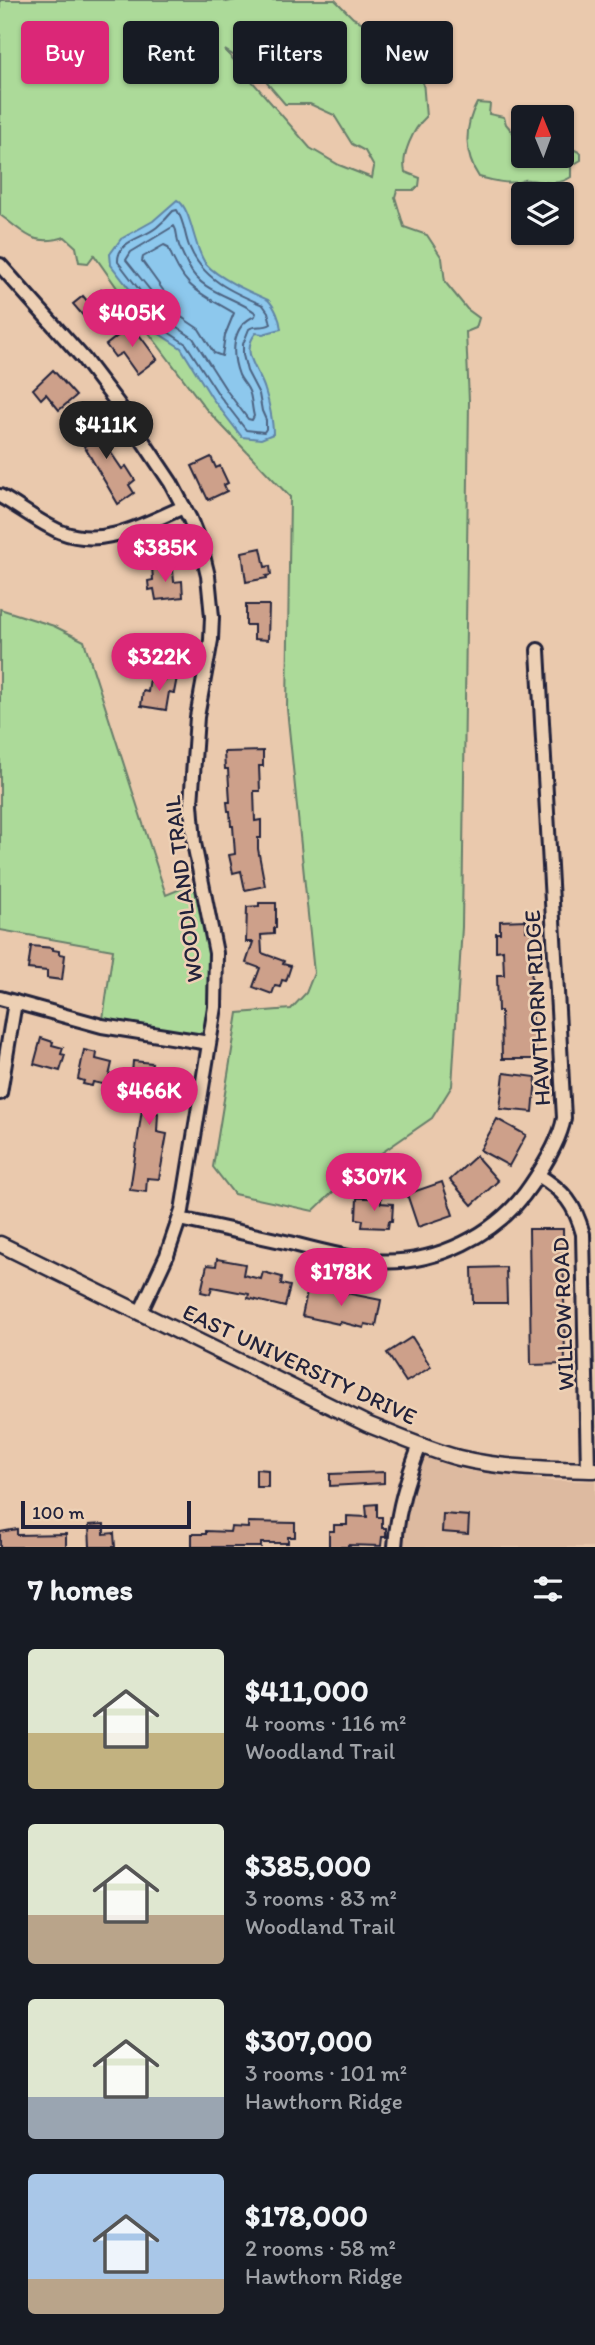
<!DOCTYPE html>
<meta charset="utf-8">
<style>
body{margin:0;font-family:Itim,sans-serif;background:#242831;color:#f1f3f6;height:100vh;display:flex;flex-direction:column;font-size:26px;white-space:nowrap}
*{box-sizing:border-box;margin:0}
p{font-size:23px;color:#9ea1a6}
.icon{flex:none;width:38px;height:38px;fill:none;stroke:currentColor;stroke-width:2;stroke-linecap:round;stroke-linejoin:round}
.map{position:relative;height:1547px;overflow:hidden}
.details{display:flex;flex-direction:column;background:#171b24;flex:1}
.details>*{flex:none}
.guide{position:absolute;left:21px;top:21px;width:553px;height:63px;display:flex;gap:14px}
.needle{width:46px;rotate:359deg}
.fabs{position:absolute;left:511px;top:105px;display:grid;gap:14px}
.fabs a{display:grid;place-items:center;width:63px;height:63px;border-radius:7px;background:#171b24;box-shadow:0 2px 5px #0004;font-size:35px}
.scale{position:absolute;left:21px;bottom:18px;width:170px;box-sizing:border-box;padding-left:7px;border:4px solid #22223b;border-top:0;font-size:19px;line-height:24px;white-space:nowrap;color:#22223b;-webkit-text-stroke:5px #edd0b4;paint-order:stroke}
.price{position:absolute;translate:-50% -60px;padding:0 16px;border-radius:24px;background:#db2777;color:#fff;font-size:23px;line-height:46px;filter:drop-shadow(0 2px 4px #0008)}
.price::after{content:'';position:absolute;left:50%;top:42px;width:21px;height:16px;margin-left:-10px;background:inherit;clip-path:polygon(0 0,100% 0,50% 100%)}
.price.current{background:#222;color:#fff}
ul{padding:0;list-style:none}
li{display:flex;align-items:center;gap:21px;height:175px;padding:0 28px}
li span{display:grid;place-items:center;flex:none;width:196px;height:140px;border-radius:7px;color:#555}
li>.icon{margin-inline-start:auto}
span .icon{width:84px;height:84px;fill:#fffc;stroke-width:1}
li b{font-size:30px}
h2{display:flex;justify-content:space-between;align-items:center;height:84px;padding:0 28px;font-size:30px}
.pill{padding:0 24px;border-radius:7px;background:#171b24;box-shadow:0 2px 5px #0004;font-size:24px;line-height:63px}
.pill.current{background:#db2777;color:#fff}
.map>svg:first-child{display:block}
.built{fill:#ddbaa0}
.green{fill:#acda99;stroke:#677e6a;stroke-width:2;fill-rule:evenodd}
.water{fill:#8dc8ed;stroke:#6286a6;stroke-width:2}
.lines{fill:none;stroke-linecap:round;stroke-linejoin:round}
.shore{stroke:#4d6482;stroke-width:2}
.building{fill:#cda08a;stroke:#22223b;stroke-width:2}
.minor-casing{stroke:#22223b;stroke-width:18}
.major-casing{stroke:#22223b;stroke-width:19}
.minor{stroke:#edd0b4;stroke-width:12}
.major{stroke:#edd0b4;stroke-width:14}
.labels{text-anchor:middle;stroke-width:5;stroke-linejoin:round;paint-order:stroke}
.street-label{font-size:23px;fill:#22223b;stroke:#edd0b4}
</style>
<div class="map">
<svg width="595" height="1547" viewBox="0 0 595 1547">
<rect width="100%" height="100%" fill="#eac9ad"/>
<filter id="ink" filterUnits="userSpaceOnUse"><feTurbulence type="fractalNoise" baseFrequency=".0143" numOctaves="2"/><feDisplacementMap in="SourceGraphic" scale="14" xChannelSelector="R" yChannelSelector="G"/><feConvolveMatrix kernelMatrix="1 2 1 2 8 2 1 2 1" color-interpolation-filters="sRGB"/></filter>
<g filter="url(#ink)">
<path class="built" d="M 417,1455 L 462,1470 L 551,1481 L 595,1481 L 595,1547 L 395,1547 Z"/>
<g class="green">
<path d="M 0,0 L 221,0 L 226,2 L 236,0 L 335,0 L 353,18 L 406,45 L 421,56 L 426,117 C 413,129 401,155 405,172 L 420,178 L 419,186 L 414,190 L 397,190 L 395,197 L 404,227 L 427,235 L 442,258 L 445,282 L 467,309 L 479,318 L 476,328 L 466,332 L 469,401 L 462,927 L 452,1086 L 432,1118 L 354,1172 L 313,1211 L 234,1194 L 213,1167 L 238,1013 L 291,1009 L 306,993 L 314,973 L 287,709 L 290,497 L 206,409 L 143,325 L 94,255 L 88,263 L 79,262 L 76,247 L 65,237 C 32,247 26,233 0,215 ZM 225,50 L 241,60 L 255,62 L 267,83 L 285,104 L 310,104 L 334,115 L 352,144 L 365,151 L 374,167 L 372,178 L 339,165 L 310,148 Z"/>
<path d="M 477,103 L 490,104 L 489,114 L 504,117 L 506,124 L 520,141 L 523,141 L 523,156 L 562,156 L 562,144 L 581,153 L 581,160 L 571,166 L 571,177 C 556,187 545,181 529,180 C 521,179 525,181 518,182 C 505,184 491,180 479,177 C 464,155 464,126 477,103 Z"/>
<path d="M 0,609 L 54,626 L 84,641 L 166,895 L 200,881 L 213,935 L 209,1043 L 102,1026 L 113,950 L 0,930 Z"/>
</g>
<path class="water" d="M 177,200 C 192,208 193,248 206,264 C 218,278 250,292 268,300 C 275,307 280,319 281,329 L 263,334 L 256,333 C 239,353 260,371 265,390 C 269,402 273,421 273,434 L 261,439 L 242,437 L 212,398 L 181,348 L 147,326 L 141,304 L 111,265 L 110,254 L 121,239 L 153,221 Z"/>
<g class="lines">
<g class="shore">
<path d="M 177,210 C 185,224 184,233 189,246 C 202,279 232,292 263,305 L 268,312 L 271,324 C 263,329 256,324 249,329 L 243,344 L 243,355 L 247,371 L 259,394 L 262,411 L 266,420 L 266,429 L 264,432 L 246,430 L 219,395 L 186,344 L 153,322 L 147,300 L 118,262 C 117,240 143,239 157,227 C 163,222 168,217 173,211 Z"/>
<path d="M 174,226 C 178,232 176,235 178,242 C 180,250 185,259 189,267 C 202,293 234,296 256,313 L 255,316 C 231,326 231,354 239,375 C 242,382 248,386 250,394 C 252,401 252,409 254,416 L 252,420 L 248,419 L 227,391 L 193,338 L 161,316 L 154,295 L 126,260 L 131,252 Z"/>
<path d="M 164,245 L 168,247 C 185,290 197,291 234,313 L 225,335 L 222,356 L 214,353 L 199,329 L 171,310 L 163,290 L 142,261 L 143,257 Z"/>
</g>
</g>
<g class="building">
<path d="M 101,290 L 120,312 L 107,324 L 105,321 L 100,325 L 91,315 L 86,319 L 73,304 L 83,296 L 88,302 Z"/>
<path d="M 132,325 L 157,359 L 137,374 L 122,353 L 115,357 L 106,345 Z"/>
<path d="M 53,370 L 76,396 L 59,410 L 46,394 L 41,399 L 33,389 Z"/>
<path d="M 87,413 L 96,427 L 98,426 L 108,442 L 105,444 L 122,469 L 126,466 L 135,480 L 129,485 L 134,493 L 118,504 L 84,446 L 89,443 L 75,420 Z"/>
<path d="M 211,457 L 216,468 L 220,466 L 228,483 L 224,485 L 227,491 L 208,500 L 192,466 Z"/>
<path d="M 261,548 L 265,567 L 270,566 L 271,575 L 266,576 L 267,578 L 246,582 L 242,552 Z"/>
<path d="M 168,565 L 169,571 L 173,570 L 174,582 L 182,581 L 183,597 L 156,600 L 154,589 L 149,590 L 148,581 L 153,580 L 152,566 Z"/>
<path d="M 246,605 L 269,605 L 268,640 L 254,639 L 254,625 L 246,625 Z"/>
<path d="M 165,675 L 177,677 L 174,693 L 169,692 L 166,710 L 141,706 L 143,691 L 148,692 L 150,678 L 164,680 Z"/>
<path d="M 263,751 L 263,766 L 259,766 L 260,791 L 254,791 L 255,821 L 261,820 L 261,838 L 258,838 L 258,849 L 265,886 L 245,890 L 241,871 L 233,873 L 229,855 L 235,854 L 233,826 L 231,826 L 230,811 L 228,811 L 227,802 L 230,802 L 228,769 L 225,769 L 224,752 Z"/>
<path d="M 259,903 L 276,903 L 276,928 L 274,928 L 274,934 L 261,935 L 262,953 L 284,961 L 283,964 L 291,966 L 286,981 L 282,980 L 280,987 L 275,986 L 272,994 L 253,987 L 260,968 L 246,963 L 253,942 L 246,942 L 247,907 L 259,906 Z"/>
<path d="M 526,920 L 526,931 L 531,931 L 532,1023 L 535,1023 L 536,1059 L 502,1059 L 501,1011 L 498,1011 L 497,975 L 504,975 L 503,950 L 496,951 L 496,933 L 500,933 L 500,921 Z"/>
<path d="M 31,946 L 53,948 L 53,950 L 59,951 L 59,954 L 65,955 L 62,980 L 47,978 L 47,971 L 28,969 Z"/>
<path d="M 41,1038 L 53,1042 L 52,1045 L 63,1048 L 61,1054 L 65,1055 L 60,1071 L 34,1064 Z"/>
<path d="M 84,1050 L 97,1053 L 96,1059 L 112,1063 L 107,1085 L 93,1082 L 92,1086 L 83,1084 L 84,1081 L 78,1079 Z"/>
<path d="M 133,1061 L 152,1063 L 150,1072 L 172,1076 L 169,1094 L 153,1091 L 150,1111 L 158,1113 L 157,1132 L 167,1134 L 159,1179 L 147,1178 L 146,1192 L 130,1190 L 144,1096 L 144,1089 L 134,1088 L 136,1074 L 132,1074 Z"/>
<path d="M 504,1073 L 536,1077 L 533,1112 L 500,1109 Z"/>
<path d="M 497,1119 L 526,1135 L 509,1166 L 480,1150 Z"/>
<path d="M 476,1156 L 498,1181 L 472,1205 L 450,1180 Z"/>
<path d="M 442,1182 L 453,1215 L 418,1227 L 407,1194 Z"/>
<path d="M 357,1198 L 381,1198 L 381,1203 L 393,1204 L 392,1221 L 389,1221 L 388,1228 L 362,1227 L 363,1220 L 356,1219 Z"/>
<path d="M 529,1229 L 563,1229 L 565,1364 L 531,1365 Z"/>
<path d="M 217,1259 L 245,1264 L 243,1275 L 261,1279 L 263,1272 L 282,1277 L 281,1284 L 290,1286 L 285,1307 L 248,1298 L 249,1294 L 212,1287 L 210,1294 L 201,1292 L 207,1265 L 216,1266 Z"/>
<path d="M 506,1267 L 507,1303 L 473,1303 L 472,1268 Z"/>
<path d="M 316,1287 L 381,1300 L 376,1326 L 365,1324 L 364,1328 L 340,1322 L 339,1324 L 302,1316 L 308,1288 L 315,1290 Z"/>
<path d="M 412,1337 L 431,1367 L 406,1382 L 387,1353 Z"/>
<path d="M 256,1469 L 268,1470 L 268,1487 L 256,1487 Z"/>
<path d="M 384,1472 L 384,1483 L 330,1486 L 330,1474 Z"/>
<path d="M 377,1504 L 377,1517 L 382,1517 L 382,1528 L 386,1528 L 386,1537 L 382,1537 L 381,1546 L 348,1545 L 348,1547 L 329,1547 L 329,1531 L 334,1531 L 334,1525 L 347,1525 L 347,1516 L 367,1517 L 366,1505 Z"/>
<path d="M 443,1514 L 469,1516 L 468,1534 L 442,1532 Z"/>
<path d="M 248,1522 L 295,1523 L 295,1537 L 288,1537 L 288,1543 L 261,1543 L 261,1547 L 192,1547 L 192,1534 L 206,1534 L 206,1531 L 230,1532 L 231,1527 L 248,1528 Z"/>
<path d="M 104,1524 L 104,1534 L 114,1533 L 115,1547 L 90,1547 L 89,1525 Z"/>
<path d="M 17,1529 L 17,1535 L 66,1534 L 66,1547 L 0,1547 L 0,1532 Z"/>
</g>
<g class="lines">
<defs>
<g id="minor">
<path d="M 0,265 L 83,358 L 118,404 L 171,483 L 190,519 L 201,547 L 208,576 L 212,617 L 211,640 L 197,717 L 191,804 L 194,843 L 216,953 L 215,1007 L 182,1211 L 167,1255 L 140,1313"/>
<path d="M 0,496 C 20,507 39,523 61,532 C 104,549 145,523 184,507"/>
<path d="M 0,998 L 102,1026 L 209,1043"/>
<path d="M 0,1093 L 15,1002"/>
<path d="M 538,1175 C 564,1191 575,1204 583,1234 L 588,1470"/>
<path d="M 180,1219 C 217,1227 253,1235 290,1243 C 317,1250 346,1258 374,1261 C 434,1266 498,1235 531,1185 C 544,1166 560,1141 564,1118 L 538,650"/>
<path d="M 395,1547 C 397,1511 407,1479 420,1445"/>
</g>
<path id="major" d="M 0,1244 L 367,1424 C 397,1436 428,1450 459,1458 C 504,1469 550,1469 595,1470"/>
</defs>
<use href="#minor" class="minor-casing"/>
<use href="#major" class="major-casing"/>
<use href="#minor" class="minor"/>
<use href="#major" class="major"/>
</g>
</g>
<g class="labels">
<g class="street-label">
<text transform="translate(183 889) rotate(-97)" y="8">WOODLAND TRAIL</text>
<text transform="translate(537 1008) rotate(-93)" y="8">HAWTHORN RIDGE</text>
<text transform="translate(563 1314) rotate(-92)" y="8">WILLOW ROAD</text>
<text transform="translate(300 1364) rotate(25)" y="8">EAST UNIVERSITY DRIVE</text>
</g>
</g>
</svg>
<div class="fabs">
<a><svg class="needle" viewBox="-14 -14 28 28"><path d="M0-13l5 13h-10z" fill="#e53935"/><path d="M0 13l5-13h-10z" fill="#9ea1a6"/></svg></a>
<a><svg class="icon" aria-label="layers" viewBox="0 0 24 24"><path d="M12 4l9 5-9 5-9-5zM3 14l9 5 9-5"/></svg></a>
</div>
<div class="scale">100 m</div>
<b class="price" style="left:132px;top:349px">$405K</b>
<b class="price current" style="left:106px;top:461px">$411K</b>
<b class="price" style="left:165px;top:584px">$385K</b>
<b class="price" style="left:159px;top:693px">$322K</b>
<b class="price" style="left:149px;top:1127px">$466K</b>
<b class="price" style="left:374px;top:1213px">$307K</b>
<b class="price" style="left:341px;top:1308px">$178K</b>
<div class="guide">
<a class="pill current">Buy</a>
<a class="pill">Rent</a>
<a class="pill">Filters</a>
<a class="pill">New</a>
</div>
</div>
<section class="details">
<h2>7 homes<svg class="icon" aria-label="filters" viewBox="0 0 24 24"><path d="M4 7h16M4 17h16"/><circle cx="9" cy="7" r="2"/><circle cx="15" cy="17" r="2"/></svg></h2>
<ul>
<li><span style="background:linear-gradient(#dfe7d0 60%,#c2b280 0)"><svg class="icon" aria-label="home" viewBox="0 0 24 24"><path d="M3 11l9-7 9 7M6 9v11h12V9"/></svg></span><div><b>$411,000</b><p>4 rooms · 116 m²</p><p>Woodland Trail</p></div></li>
<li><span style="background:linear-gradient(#dfe7d0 65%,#b9a48a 0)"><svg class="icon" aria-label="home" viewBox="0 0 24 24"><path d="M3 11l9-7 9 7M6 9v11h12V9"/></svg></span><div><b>$385,000</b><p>3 rooms · 83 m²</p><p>Woodland Trail</p></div></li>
<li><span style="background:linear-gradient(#dfe7d0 70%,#9aa5b1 0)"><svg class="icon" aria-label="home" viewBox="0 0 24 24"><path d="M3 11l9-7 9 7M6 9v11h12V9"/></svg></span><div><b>$307,000</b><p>3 rooms · 101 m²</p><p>Hawthorn Ridge</p></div></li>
<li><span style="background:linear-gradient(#a9c7e8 75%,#b9a48a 0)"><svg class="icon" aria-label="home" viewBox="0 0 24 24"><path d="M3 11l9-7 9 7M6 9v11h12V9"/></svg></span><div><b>$178,000</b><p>2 rooms · 58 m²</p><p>Hawthorn Ridge</p></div></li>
</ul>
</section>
